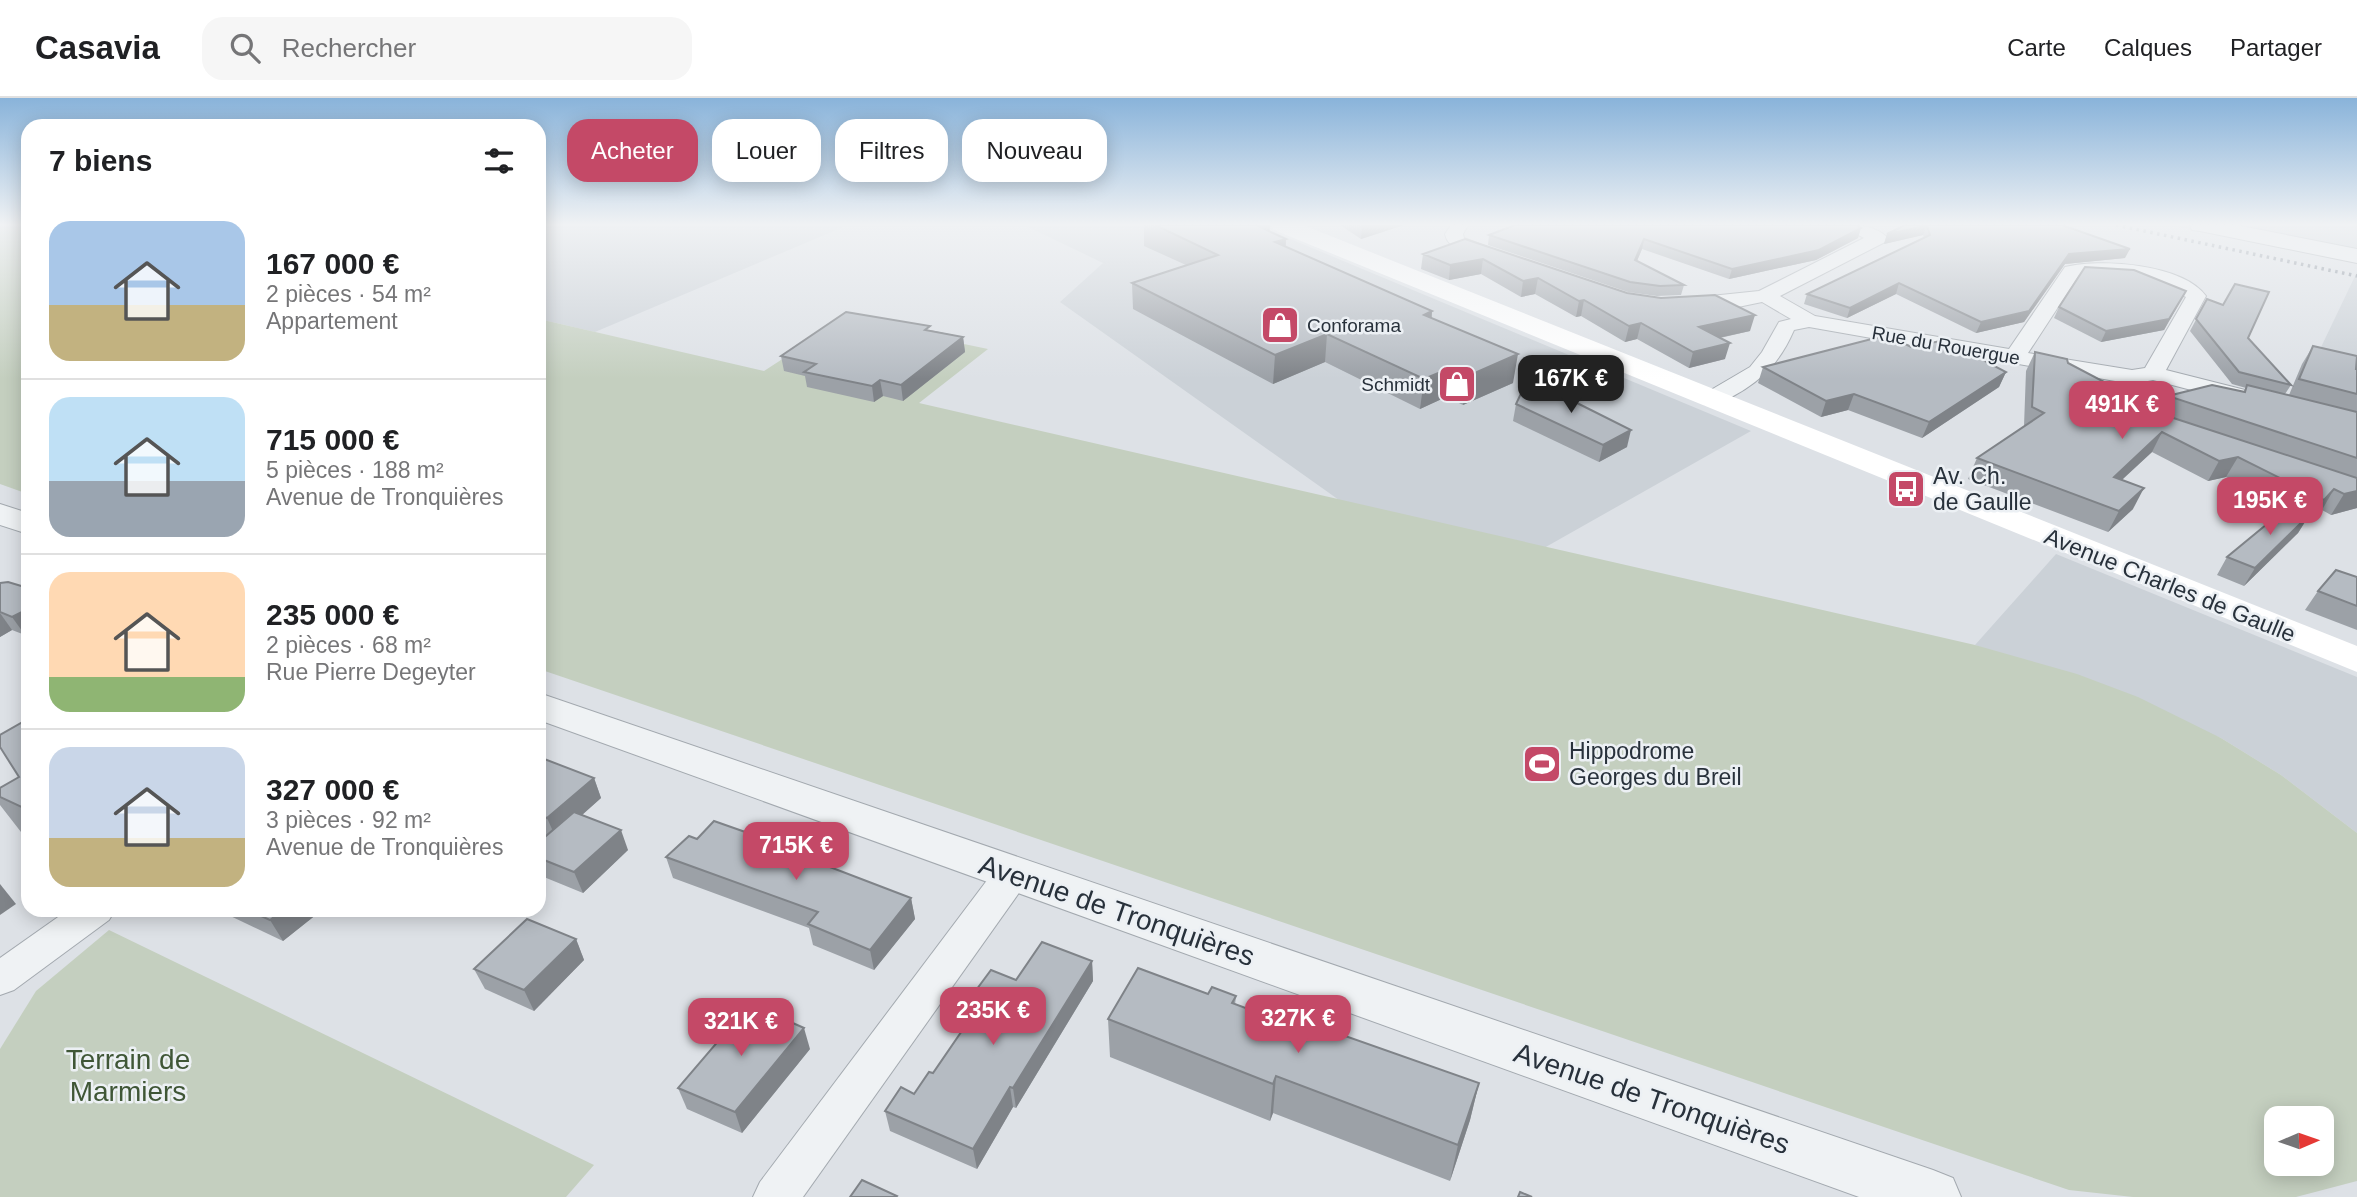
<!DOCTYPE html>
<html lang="fr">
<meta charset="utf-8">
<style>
body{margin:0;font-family:Arial,sans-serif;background:#f6f6f6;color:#202124;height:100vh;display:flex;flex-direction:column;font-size:26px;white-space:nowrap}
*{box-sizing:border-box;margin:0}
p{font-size:23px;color:#757577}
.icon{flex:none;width:38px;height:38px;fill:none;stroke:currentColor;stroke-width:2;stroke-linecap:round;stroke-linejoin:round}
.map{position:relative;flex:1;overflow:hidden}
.sheet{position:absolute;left:21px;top:21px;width:525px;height:798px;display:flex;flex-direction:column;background:#fff;border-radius:21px;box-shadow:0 4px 18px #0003}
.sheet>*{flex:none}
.guide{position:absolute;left:567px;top:21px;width:665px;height:63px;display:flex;gap:14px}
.needle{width:46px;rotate:88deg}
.tools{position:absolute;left:2264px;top:1008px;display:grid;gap:14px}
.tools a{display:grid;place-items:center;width:70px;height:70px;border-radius:14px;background:#fff;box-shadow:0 4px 18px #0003;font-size:35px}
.price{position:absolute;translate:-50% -60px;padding:0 16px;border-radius:14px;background:#c44967;color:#fff;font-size:23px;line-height:46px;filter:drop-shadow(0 2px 4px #0008)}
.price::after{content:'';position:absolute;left:50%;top:42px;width:21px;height:16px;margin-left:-10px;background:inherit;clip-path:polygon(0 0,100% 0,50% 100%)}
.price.active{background:#222;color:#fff}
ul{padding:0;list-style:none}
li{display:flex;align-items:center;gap:21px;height:175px;padding:0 28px}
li+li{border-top:2px solid #e0e0e0}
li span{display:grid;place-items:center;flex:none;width:196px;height:140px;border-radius:21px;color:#555}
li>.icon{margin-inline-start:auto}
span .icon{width:84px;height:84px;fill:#fffc;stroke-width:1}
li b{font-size:30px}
h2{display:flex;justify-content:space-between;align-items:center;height:84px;padding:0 28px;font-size:30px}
.tag{padding:0 24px;border-radius:21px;background:#fff;box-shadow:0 4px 18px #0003;font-size:24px;line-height:63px}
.tag.active{background:#c44967;color:#fff}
header{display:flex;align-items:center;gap:42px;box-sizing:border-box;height:98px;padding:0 35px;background:#fff;border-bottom:2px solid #e0e0e0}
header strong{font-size:33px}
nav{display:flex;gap:38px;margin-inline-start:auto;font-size:24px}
.search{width:490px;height:63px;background:#f6f6f6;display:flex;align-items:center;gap:18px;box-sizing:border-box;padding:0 24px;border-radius:21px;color:#757577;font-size:26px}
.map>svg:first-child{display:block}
.built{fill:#cbd1d7}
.green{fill:#c4cfbf;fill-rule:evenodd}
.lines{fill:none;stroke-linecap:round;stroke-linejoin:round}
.minor-casing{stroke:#a3a9af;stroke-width:2}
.tertiary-casing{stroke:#a3a9af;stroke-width:2}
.minor{fill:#eff2f4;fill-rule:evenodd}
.tertiary{fill:#eff2f4;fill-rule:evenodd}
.secondary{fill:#fff;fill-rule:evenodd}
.rail{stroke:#78828e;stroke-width:3.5;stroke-dasharray:2.5 4.5;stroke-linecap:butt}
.wall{fill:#9ca1a7}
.shaded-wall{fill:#7f8388}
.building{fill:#b5bbc2;stroke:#7f8388;stroke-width:2}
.labels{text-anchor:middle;stroke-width:5;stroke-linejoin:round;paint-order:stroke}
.far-poi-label{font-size:19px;fill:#28313b;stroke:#ecf0f4;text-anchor:start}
.far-street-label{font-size:19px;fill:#28313b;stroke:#ecf0f4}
.poi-label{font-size:23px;fill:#28313b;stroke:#ecf0f4;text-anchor:start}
.street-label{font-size:23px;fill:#28313b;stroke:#ecf0f4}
.near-street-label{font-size:28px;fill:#28313b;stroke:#ecf0f4}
.near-park-label{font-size:28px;fill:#3f5636;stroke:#ecf0f4}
</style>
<header>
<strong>Casavia</strong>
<div class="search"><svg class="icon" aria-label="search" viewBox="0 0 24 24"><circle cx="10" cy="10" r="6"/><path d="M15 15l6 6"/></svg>Rechercher</div>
<nav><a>Carte</a><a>Calques</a><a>Partager</a></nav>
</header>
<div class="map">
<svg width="2357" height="1099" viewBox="0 0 2357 1099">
<rect width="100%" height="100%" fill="#dde1e6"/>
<g class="built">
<path d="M 539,127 L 848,127 L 595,234 L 539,221 Z"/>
<path d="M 1024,127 L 1257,127 L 1751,333 L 1544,450 L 1339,402 L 1060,204 L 1103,165 Z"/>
<path d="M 2167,127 L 2357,127 L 2357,164 Z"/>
<path d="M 2357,174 L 2357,279 L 2312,268 Z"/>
<path d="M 2056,456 L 2357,579 L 2357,735 L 2281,677 L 2221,640 L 1975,547 Z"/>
</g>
<g class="green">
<path d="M 0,127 L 28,127 L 28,396 L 0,386 Z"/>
<path d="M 539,221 L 764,273 L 844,221 L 988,251 L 919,305 L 1975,547 L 2077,576 L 2138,599 L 2221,640 L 2281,677 L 2357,735 L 2357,1083 L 2296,1099 L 2133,1099 L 2069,1092 L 539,571 ZM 2277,1020 L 2322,1020 L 2322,1066 L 2277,1066 Z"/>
<path d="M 109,832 L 594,1067 L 566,1099 L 0,1099 L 0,951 L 36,893 Z"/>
</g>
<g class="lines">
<defs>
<g id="minor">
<path d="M 1451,127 L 1468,127 L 1463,136 L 1464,140 L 1500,154 L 1502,158 L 1493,164 C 1478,160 1448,154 1445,136 Z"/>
<path d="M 1840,127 C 1857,127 1875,127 1888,140 L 1885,144 L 1780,198 L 1815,218 L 2009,251 L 2065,169 C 2101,160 2183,166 2206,198 L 2166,272 L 2253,294 L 2256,299 L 2253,304 L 2245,306 L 2153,282 L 2132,286 L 1809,229 L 1794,232 C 1781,262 1764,281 1735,297 C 1724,303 1717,309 1704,306 L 1701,301 L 1704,296 L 1750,269 L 1762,254 L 1779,224 L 1791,221 L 1762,204 L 1738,209 L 1689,211 L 1682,209 L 1679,205 L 1682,201 L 1759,193 L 1864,140 ZM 2099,176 L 2152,183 L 2186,199 L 2145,270 L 2132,272 L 2028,255 L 2079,177 Z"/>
<path d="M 1013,761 L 1026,765 L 1031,775 L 1026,785 L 803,1099 L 753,1099 L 760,1084 L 1000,765 Z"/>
<path d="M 68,812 L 115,812 L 109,822 L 14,892 L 0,897 L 0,860 Z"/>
</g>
<g id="tertiary">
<path d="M 2190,127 L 2236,127 L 2357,151 L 2357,165 L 2200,133 L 2192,132 Z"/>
<path d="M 0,406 L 28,415 L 28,436 L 0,427 Z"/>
<path d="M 539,595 L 1933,1072 L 1953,1080 L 1961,1099 L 1859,1099 L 539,622 Z"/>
</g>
</defs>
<use href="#minor" class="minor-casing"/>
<use href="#tertiary" class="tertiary-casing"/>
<use href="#minor" class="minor"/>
<use href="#tertiary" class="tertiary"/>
<path class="secondary" d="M 1271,127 L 1303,127 L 2357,548 L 2357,574 L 1274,132 Z"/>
<path class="rail" d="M 2116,127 L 2357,178"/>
</g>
<g class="wall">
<path d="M 1144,127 L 1270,127 L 1269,133 L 1286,141 L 1285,149 L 1432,213 L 1432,220 L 1513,285 L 1463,307 L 1446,299 L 1420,311 L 1325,264 L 1273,286 L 1133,211 L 1132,185 L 1186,167 L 1144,148 Z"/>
<path d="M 1340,127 L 1404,127 L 1361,141 Z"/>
<path d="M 1905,127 L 2062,127 L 2125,160 L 2065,166 L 2024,224 L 1976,235 L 1896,196 L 1847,220 L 1804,206 L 1807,196 L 1924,140 L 1923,137 L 1884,146 L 1887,136 Z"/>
<path d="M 1489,137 L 1858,140 L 1816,162 L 1729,181 L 1642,151 L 1637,163 L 1684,187 L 1681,197 L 1657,198 L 1628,194 L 1488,147 Z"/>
<path d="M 1465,141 L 1627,195 L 1750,233 L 1720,240 L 1725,261 L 1689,270 L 1637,241 L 1625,244 L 1581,218 L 1576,219 L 1535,196 L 1521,199 L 1481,176 L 1449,182 L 1421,171 L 1423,156 Z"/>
<path d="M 2186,193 L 2164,232 L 2101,244 L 2054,220 L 2059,209 Z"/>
<path d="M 2207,201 L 2248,240 L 2291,287 L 2285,296 L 2289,297 L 2302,266 L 2313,248 L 2357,271 L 2357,410 L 2331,417 L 2322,412 L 2311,423 L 2307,421 L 2298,435 L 2244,488 L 2217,477 L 2227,459 L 2286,410 L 2226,379 L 2208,383 L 2152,354 L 2122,382 L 2133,411 L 2108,434 L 1968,381 L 1977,360 L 2024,328 L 2026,273 L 2035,254 L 2068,265 L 2146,311 L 2159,315 L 2168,298 L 2244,293 L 2246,290 L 2232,286 L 2190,233 Z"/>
<path d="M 930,232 L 963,239 L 965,254 L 903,303 L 883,298 L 874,304 L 807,289 L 805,278 L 784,273 L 781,258 Z"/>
<path d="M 1911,249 L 2006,274 L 1999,289 L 1922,340 L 1848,312 L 1821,319 L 1758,285 L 1763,269 Z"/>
<path d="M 1516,306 L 1627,349 L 1599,364 L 1513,323 Z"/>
<path d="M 2357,479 L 2357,532 L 2305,512 L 2318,493 Z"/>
<path d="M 0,485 L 25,537 L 12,532 L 0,539 Z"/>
<path d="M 28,621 L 28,743 L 0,707 L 0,690 L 19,679 Z"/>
<path d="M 539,659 L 594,680 L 601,700 L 582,717 L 628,752 L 583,795 L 539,777 L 539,744 L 547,737 L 539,734 Z"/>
<path d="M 697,741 L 827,768 L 911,800 L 915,821 L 874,872 L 813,847 L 809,830 L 673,780 L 666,759 Z"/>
<path d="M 221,812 L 322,812 L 283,843 L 222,814 Z"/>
<path d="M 576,841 L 584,862 L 534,913 L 485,891 L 474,871 Z"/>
<path d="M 1092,863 L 1093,883 L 1016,1010 L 1013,1009 L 977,1071 L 890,1033 L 885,1013 L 914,996 L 933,975 L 971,920 L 968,903 L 1016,882 Z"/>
<path d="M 1208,896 L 1236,898 L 1235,907 L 1310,934 L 1479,985 L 1470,1022 L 1450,1083 L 1273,1015 L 1270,1023 L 1110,959 L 1108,921 Z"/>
<path d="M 810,951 L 742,1035 L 687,1011 L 678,990 Z"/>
</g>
<g class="shaded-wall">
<path d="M 1260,127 L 1270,127 L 1269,149 L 1258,128 Z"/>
<path d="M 1362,127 L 1404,127 L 1361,141 Z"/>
<path d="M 1927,128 L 1923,137 L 1884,146 L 1887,136 Z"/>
<path d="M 1861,130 L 1858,140 L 1816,162 L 1729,181 L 1732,171 Z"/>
<path d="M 1286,141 L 1285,167 L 1275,144 Z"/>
<path d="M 1644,141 L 1642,151 L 1633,172 L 1635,162 Z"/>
<path d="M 2130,151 L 2125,160 L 2065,166 L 2024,224 L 1976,235 L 1981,224 L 2069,156 Z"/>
<path d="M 1483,161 L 1481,176 L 1449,182 L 1450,167 Z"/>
<path d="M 1538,180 L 1535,196 L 1521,199 L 1523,183 Z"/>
<path d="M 1899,185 L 1896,196 L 1847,220 L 1850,210 Z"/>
<path d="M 2186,193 L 2164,232 L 2101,244 L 2106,233 Z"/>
<path d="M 1584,202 L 1581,218 L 1576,219 L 1579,203 Z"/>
<path d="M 1432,213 L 1429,241 L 1424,217 Z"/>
<path d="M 1755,217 L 1750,233 L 1695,245 L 1699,229 Z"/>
<path d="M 1641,225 L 1637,241 L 1625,244 L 1629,228 Z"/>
<path d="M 1327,236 L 1325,264 L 1273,286 L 1275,257 Z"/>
<path d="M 963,239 L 965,254 L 903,303 L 901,287 Z"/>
<path d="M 1730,245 L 1725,261 L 1689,270 L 1693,254 Z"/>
<path d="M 1518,256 L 1513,285 L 1463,307 L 1468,278 Z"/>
<path d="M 1450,270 L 1446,299 L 1420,311 L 1424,281 Z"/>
<path d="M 2006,274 L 1999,289 L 1922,340 L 1929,324 Z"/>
<path d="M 880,282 L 883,298 L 874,304 L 872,288 Z"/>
<path d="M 1854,296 L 1848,312 L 1821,319 L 1826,303 Z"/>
<path d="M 1631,332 L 1627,349 L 1599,364 L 1603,347 Z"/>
<path d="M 2162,334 L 2152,354 L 2103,399 L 2114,379 Z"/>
<path d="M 2238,359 L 2226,379 L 2208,383 L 2219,363 Z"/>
<path d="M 2144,390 L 2133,411 L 2108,434 L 2119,413 Z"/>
<path d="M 2334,391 L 2322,412 L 2311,423 L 2324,402 Z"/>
<path d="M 2357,393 L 2357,410 L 2331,417 L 2344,396 Z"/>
<path d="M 2309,417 L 2298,435 L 2244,488 L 2255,470 Z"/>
<path d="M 28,511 L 28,535 L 25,537 L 12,519 Z"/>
<path d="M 0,515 L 12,532 L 0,539 Z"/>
<path d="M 594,680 L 601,700 L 556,740 L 547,720 Z"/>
<path d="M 621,732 L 628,752 L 583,795 L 574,774 Z"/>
<path d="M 0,786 L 16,806 L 0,817 Z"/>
<path d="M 911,800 L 915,821 L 874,872 L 870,852 Z"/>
<path d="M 283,812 L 322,812 L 283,843 L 270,822 Z"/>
<path d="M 576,841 L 584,862 L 534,913 L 524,892 Z"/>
<path d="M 1092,863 L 1093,883 L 1016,1010 L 1013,990 Z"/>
<path d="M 804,930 L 810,951 L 742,1035 L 735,1014 Z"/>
<path d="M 1276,978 L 1273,1015 L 1270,1023 L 1273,986 Z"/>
<path d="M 1479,985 L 1470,1022 L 1450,1083 L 1458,1047 Z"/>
<path d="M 1010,989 L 1013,1009 L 977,1071 L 973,1051 Z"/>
</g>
<g class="building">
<path d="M 1155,127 L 1260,127 L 1258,128 L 1286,141 L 1275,144 L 1432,213 L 1424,217 L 1518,256 L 1468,278 L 1450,270 L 1424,281 L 1327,236 L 1275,257 L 1132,185 L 1218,157 Z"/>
<path d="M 1515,127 L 1856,127 L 1861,130 L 1819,152 L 1732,171 L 1644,141 L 1635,162 L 1684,187 L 1660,188 L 1630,184 L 1489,137 Z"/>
<path d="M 1905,127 L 2062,127 L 2130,151 L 2069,156 L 2029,213 L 1981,224 L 1899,185 L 1850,210 L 1807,196 L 1930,137 L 1927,128 L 1887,136 Z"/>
<path d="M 1465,141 L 1627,195 L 1661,200 L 1715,197 L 1755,217 L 1699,229 L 1730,245 L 1693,254 L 1641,225 L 1629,228 L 1584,202 L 1579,203 L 1538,180 L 1523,183 L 1483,161 L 1450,167 L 1423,156 Z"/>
<path d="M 2085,169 L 2134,172 L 2186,193 L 2169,221 L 2106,233 L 2059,209 Z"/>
<path d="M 2235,186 L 2269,194 L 2248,240 L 2291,287 L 2239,274 L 2196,221 L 2207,201 L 2223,207 Z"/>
<path d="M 846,214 L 930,228 L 925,232 L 963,239 L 901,287 L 880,282 L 872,288 L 804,274 L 816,266 L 781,258 Z"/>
<path d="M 1887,237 L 1911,249 L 1945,242 L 2006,274 L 1929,324 L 1854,296 L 1826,303 L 1763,269 Z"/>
<path d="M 2313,248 L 2357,258 L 2356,271 L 2357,271 L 2357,296 L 2299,281 Z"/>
<path d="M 2035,254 L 2067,261 L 2068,265 L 2131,298 L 2146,311 L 2357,380 L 2357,393 L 2344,396 L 2334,391 L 2324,402 L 2238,359 L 2219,363 L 2162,334 L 2114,379 L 2144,390 L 2119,413 L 1977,360 L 2044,315 L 2032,309 Z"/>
<path d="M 1526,285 L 1568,304 L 1571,302 L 1631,332 L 1603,347 L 1516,306 Z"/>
<path d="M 2212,287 L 2245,294 L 2247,287 L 2357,314 L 2357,360 L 2168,298 Z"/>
<path d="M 2295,403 L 2309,417 L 2255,470 L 2227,459 Z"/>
<path d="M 2336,472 L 2357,479 L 2357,508 L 2318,493 Z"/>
<path d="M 8,484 L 28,490 L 28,511 L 12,519 L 0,514 L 0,485 Z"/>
<path d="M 28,621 L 28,712 L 0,699 L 0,690 L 19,679 L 0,649 L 0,637 Z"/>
<path d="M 539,659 L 594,680 L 547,720 L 539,717 Z"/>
<path d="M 574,714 L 621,732 L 574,774 L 539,760 L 539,744 Z"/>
<path d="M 714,723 L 825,762 L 822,766 L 911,800 L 870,852 L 808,826 L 818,814 L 666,759 L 689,738 L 697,741 Z"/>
<path d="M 248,812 L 283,812 L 270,822 Z"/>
<path d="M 527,821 L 576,841 L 524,892 L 474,871 Z"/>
<path d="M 1042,844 L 1092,863 L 1013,990 L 1010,989 L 973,1051 L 885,1013 L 901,989 L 914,996 L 929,974 L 933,975 L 979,908 L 968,903 L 991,872 L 1016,882 Z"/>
<path d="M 1138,870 L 1208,896 L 1212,889 L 1236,898 L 1232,905 L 1310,934 L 1314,927 L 1479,985 L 1458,1047 L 1276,978 L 1273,986 L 1108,921 Z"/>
<path d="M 750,906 L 804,930 L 735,1014 L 678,990 Z"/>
<path d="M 862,1082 L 897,1098 L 896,1099 L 850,1099 Z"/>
<path d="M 1520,1094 L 1532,1099 L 1518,1099 Z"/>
</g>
<linearGradient id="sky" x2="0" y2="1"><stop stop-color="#89b3da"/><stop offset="0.45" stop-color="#f0f2f4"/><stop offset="1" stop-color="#f0f2f4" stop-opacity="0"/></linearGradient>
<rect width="2357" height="281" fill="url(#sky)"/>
<defs>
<symbol id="shop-square" viewBox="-11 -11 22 22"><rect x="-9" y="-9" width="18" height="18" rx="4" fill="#c44967" stroke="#ecf0f4"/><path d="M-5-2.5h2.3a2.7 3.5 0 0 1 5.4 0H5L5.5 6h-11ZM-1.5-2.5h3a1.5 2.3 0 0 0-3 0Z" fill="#fff"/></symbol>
<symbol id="bus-square" viewBox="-11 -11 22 22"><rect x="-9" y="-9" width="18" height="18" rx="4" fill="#c44967" stroke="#ecf0f4"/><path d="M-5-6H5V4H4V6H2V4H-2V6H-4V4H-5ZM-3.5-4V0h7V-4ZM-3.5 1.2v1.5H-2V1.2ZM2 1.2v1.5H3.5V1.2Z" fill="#fff"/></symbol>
<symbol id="stadium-square" viewBox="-11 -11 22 22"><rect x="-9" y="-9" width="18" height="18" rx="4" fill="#c44967" stroke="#ecf0f4"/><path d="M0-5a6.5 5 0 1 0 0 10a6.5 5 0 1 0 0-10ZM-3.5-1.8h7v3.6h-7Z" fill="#fff"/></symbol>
</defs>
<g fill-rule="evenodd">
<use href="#shop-square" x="1258" y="205" width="44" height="44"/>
<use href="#shop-square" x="1435" y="264" width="44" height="44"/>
<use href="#bus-square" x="1884" y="369" width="44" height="44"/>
<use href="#stadium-square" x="1520" y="644" width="44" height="44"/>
</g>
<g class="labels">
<g class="far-poi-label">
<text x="1307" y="234">Conforama</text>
<text x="1430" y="293" text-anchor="end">Schmidt</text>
</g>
<g class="far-street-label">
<text transform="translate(1946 247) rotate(10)" y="7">Rue du Rouergue</text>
</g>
<g class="poi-label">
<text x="1933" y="386">Av. Ch.<tspan x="1933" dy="26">de Gaulle</tspan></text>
<text x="1569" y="661">Hippodrome<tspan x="1569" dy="26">Georges du Breil</tspan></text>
</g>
<g class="street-label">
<text transform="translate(2170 487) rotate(22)" y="8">Avenue Charles de Gaulle</text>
</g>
<g class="near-street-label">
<text transform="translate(1117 812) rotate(19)" y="10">Avenue de Tronquières</text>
<text transform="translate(1652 1000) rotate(19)" y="10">Avenue de Tronquières</text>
</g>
<g class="near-park-label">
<text x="128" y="971">Terrain de<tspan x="128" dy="32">Marmiers</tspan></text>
</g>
</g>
</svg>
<div class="tools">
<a><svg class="needle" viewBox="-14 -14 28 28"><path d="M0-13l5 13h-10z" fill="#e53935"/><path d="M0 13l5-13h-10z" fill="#757577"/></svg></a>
</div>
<b class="price active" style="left:1571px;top:317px">167K €</b>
<b class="price" style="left:2122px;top:343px">491K €</b>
<b class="price" style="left:2270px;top:439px">195K €</b>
<b class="price" style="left:796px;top:784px">715K €</b>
<b class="price" style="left:993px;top:949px">235K €</b>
<b class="price" style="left:1298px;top:957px">327K €</b>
<b class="price" style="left:741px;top:960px">321K €</b>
<div class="guide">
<a class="tag active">Acheter</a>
<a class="tag">Louer</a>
<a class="tag">Filtres</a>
<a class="tag">Nouveau</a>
</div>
<section class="sheet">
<h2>7 biens<svg class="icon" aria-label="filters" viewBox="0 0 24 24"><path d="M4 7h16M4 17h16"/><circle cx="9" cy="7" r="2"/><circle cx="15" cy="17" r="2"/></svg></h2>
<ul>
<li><span style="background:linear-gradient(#a9c7e8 60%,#c2b280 0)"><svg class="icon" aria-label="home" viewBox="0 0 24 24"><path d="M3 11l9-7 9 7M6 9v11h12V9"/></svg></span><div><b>167 000 €</b><p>2 pièces · 54 m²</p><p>Appartement</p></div></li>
<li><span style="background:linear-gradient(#bfe0f5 60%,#9aa5b1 0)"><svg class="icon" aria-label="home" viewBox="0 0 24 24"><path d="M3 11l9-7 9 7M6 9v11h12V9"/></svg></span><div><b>715 000 €</b><p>5 pièces · 188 m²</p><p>Avenue de Tronquières</p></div></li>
<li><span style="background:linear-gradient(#ffd9b3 75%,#8fb573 0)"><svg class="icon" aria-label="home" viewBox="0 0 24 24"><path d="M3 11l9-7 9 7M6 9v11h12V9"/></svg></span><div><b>235 000 €</b><p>2 pièces · 68 m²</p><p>Rue Pierre Degeyter</p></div></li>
<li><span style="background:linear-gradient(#c9d6e8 65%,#c2b280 0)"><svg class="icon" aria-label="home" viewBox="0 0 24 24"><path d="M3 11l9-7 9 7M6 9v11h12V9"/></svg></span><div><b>327 000 €</b><p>3 pièces · 92 m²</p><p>Avenue de Tronquières</p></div></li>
</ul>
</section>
</div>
